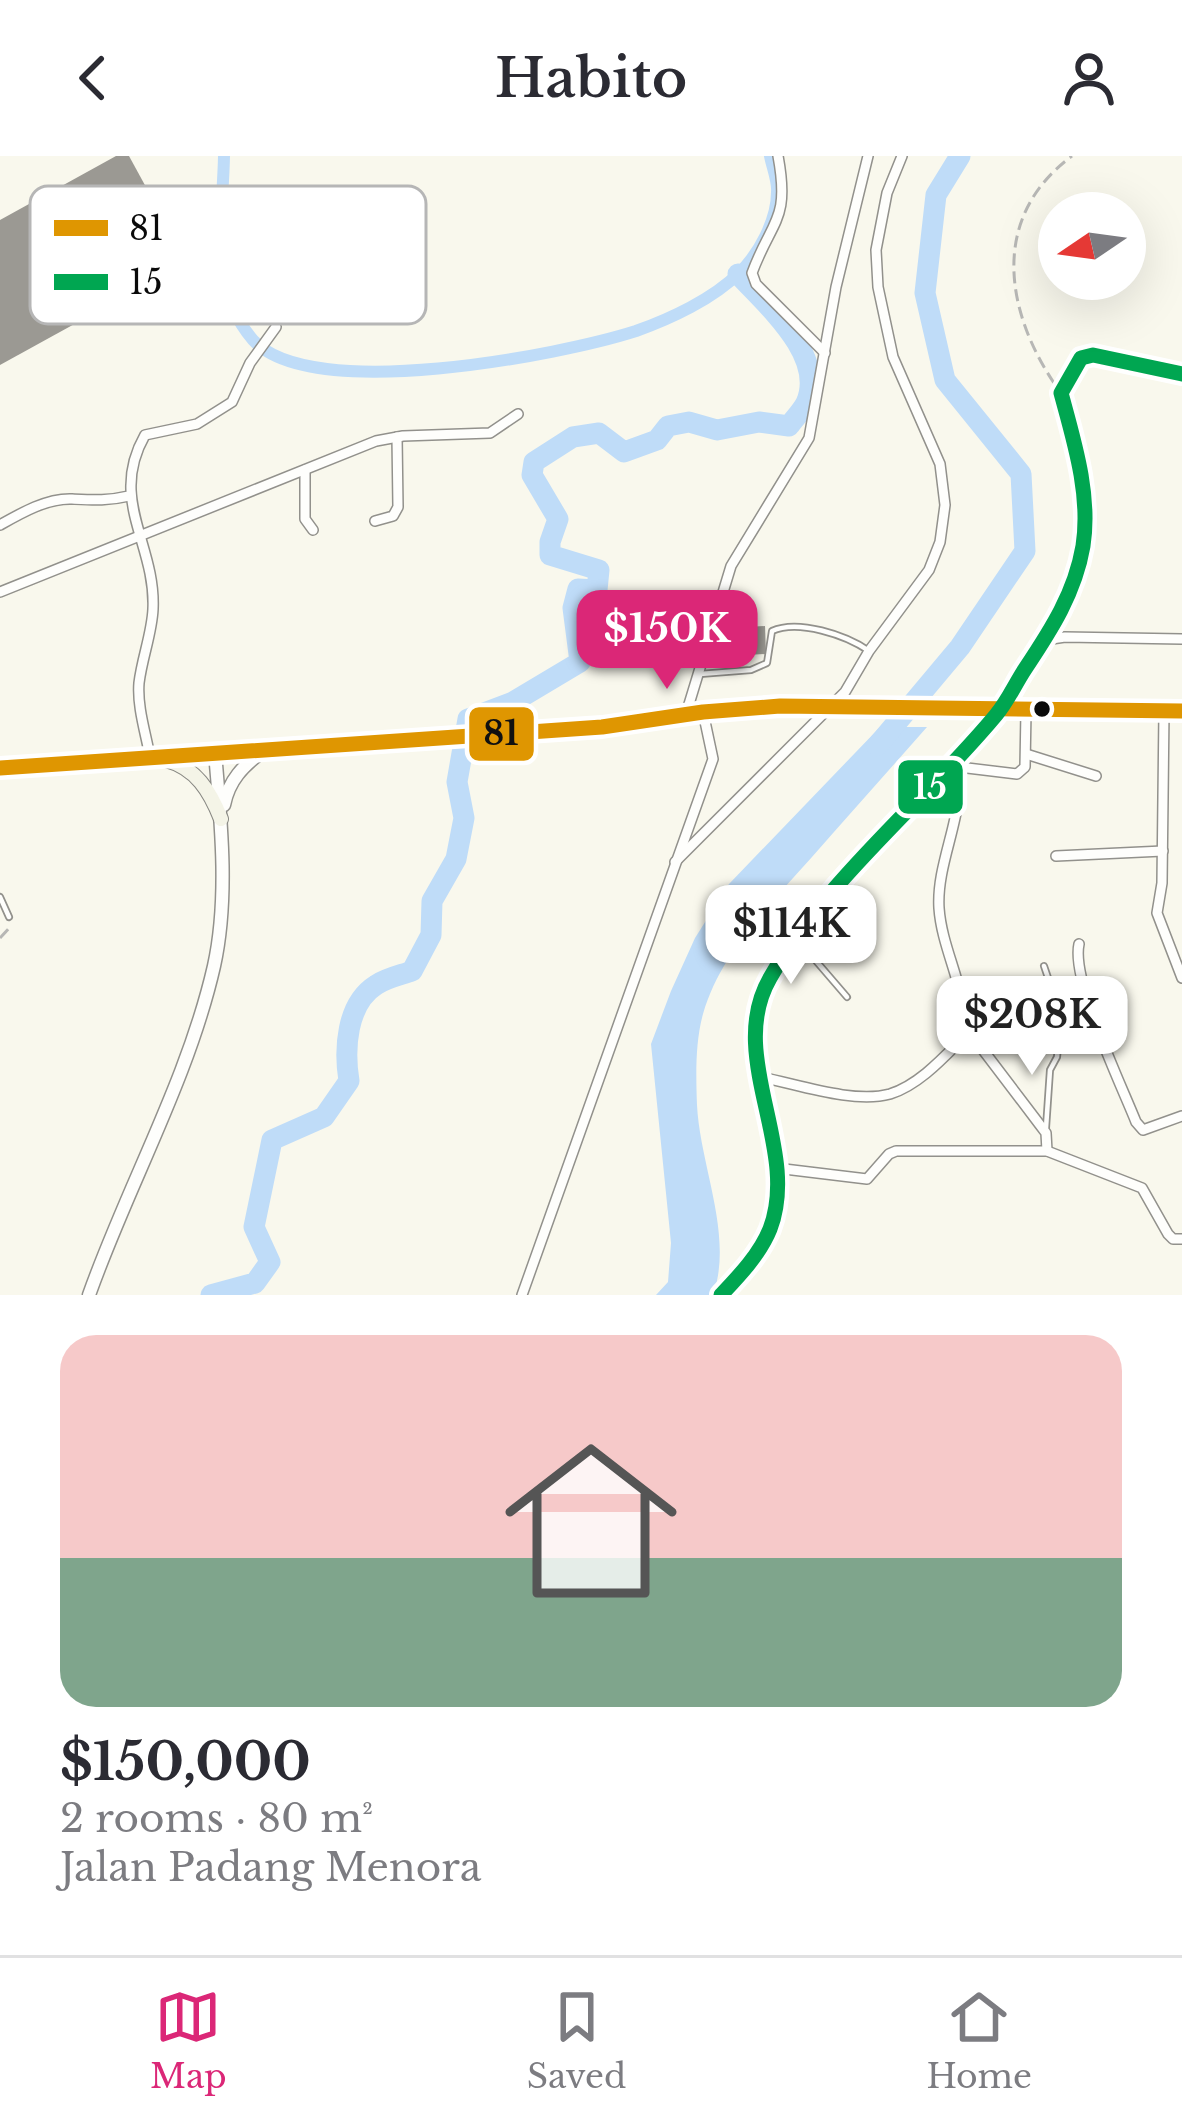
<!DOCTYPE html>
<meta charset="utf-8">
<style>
body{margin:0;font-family:"Libre Baskerville",serif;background:#f2f2f3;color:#2b2b33;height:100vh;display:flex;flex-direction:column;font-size:45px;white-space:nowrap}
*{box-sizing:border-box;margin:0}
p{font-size:39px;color:#7c7c81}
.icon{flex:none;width:66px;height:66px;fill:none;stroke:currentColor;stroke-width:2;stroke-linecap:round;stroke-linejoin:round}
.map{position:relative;height:1139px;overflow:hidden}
.details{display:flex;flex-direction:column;background:#fff;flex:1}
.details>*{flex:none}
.needle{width:78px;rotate:257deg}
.buttons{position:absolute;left:1038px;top:36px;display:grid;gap:24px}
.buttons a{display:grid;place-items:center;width:108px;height:108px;border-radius:50%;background:#fff;box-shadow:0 12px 48px #0002;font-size:60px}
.price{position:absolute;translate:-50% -102px;padding:0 27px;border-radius:24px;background:#fff;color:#222;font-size:39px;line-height:78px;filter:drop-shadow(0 3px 6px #0008)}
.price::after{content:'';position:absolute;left:50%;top:72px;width:36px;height:27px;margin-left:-18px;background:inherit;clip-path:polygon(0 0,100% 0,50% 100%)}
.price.current{background:#db2777;color:#fff}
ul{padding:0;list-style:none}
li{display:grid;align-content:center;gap:24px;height:636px;padding:0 60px}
li span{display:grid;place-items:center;height:372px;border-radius:36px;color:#555}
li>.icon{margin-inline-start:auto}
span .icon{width:216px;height:216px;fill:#fffc;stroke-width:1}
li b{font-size:51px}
header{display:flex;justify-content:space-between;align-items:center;height:156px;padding:0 60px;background:#fff;font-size:54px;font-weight:600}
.menu{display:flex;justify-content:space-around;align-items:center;height:168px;border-top:3px solid #e1e1e2;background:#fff;font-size:33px;color:#7c7c81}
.menu a{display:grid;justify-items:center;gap:6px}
.menu .current{color:#db2777}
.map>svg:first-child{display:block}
.water{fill:#bfdcf8}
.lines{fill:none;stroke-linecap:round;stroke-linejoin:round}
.canal{stroke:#bfdcf8;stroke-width:12}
.river{stroke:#bfdcf8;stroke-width:21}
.building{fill:#9b9993}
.service-casing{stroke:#92918c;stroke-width:8}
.minor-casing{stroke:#92918c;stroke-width:12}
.tertiary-casing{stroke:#92918c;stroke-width:15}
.secondary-casing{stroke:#888883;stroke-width:16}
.path{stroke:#b7b7b5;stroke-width:3;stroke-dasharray:12 6;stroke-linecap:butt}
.service{stroke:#fefefc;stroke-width:4.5}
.minor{stroke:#fefefc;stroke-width:9}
.tertiary{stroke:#fefefc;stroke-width:12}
.secondary{stroke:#f4f4e7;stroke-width:14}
.bus-1-casing{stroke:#fff;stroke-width:24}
.bus-2-casing{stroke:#fff;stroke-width:24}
.bus-1{stroke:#df9601;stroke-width:15}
.bus-2{stroke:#00a651;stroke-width:15}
.bus-dot{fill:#0a0a0a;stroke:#fff;stroke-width:4.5}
.key{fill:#fff;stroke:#b6b6b6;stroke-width:3}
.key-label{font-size:33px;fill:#0a0a0a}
.line-badge{stroke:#fff;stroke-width:4.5}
.badge-label{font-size:33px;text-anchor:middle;font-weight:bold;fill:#fff}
.pale-badge-label{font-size:33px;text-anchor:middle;font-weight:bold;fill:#111}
</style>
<header><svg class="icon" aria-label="back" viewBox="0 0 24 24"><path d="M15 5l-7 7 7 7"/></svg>Habito<svg class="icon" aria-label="person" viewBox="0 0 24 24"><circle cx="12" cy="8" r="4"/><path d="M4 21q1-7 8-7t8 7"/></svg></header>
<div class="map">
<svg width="1182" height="1139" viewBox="0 0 1182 1139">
<rect width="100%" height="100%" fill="#f9f8ed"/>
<path class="water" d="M 880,571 L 927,571 C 889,614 850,658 812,701 C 770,748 721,796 703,858 C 695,887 696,920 697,949 C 700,1010 734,1080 713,1139 L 656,1139 L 668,1126 L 671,1087 L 651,888 L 671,835 L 695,782 L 729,728 Z"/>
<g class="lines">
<path class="canal" d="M 224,0 C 223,63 207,131 253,184 C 311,248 561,199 636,175 C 670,163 713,143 739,117 C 759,98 777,64 777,36 C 778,25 772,11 770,0"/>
<g class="river">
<path d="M 877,590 L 960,491 L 1025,395 L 1021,318 L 945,224 L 925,137 L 936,39 L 960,0"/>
<path d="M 211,1139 L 255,1127 L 270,1106 L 254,1071 L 272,984 L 324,961 L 349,925 C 344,894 346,848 376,829 C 386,822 401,819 412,815 L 431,779 L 432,745 L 456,703 L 464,662 L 457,626 L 468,563 L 513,546 L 580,506 L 573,452 L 578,433 L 597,434 L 599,414 L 550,399 L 550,386 L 558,363 L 532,319 L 534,306 L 573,281 L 599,277 L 624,296 L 657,284 L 668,270 L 689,266 L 717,274 L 759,266 L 789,270 C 794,263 802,255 806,247 C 827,200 766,149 738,118"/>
</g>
</g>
<g class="building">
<path d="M 116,0 L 129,0 L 187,106 L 0,209 L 0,64 Z"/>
<path d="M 765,470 L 766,498 L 729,500 L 728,472 Z"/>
</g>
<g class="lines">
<defs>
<g id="service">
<path d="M 700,518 L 751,514 L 767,507 L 772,475 C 798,463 846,479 869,495"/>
<path d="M 0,741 L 9,761"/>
<path d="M 798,784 L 847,841"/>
<path d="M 1044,810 L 1061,860 L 1057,901 L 1050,914 L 1046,972"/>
<path d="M 1061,860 L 1091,863"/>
</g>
<g id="minor">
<path d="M 778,0 C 790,65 772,63 752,117 L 756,128 L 825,197"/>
<path d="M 305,314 L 305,363 L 313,374"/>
<path d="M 375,365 L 393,360 L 398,351 L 397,281"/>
<path d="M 0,369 C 21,357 47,342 72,343 C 93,344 108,345 129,340"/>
<path d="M 0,436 L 376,285 L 403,280 L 490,277 L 518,258"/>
<path d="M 1045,484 L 1065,481 L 1182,483"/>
<path d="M 1164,555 L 1162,727 L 1157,757 L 1182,822"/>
<path d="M 686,558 L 731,410 L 809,282 L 836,131 L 868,0"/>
<path d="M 1026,598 L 1096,620"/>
<path d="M 150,601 C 146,578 137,551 139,527 C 142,502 152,477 153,453 C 156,388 108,344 145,279 L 197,268 L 232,246 L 250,207 L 276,171"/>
<path d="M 959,611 L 1017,618 L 1025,611 L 1026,555"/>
<path d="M 1056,700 L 1163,695"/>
<path d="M 675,706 L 845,536 L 869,495 L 929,414 L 940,386 L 945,349 L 940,308 L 893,201 L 878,131 L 876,94 L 887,37 L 902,0"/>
<path d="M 1079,788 C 1071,824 1120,926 1136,966 L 1143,974 L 1182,960"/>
<path d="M 964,881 L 980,890 L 1040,969 L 1046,977 L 1047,995"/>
<path d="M 760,921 C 797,928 853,948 890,938 C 919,929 944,901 964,881 C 969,836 942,796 939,752 C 936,703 969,652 957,603"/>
<path d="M 776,1012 L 867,1023 L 889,998 L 896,995 L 1047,995 L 1142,1032 L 1168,1078 L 1173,1083 L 1182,1083"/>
<path d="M 522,1139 L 713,603 L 703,556"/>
<path d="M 721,1139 C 739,1120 760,1098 770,1073 C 801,992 725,900 770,822 C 828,721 922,648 996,559 C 1008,545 1015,528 1025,513 C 1051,474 1075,437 1083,390 C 1091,339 1074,285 1061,237 L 1081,202 L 1093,199 L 1182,218"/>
</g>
<g id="tertiary">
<path d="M 224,649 C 229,624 243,610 263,595"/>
<path d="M 89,1139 C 128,1029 188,924 214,810 C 229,742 221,666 215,597"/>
</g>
<g id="secondary">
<path d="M 166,604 C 196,612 210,635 221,663"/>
<path d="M 0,612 L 602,571 L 703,556 L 780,550 L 1182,555"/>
</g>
</defs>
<use href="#service" class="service-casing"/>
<use href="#minor" class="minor-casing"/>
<use href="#tertiary" class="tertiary-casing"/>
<use href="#secondary" class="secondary-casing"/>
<g class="path">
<path d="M 1054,227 C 1004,152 991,60 1072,0"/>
<path d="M 0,782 L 11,770"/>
</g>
<use href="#service" class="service"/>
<use href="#minor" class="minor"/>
<use href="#tertiary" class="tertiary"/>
<use href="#secondary" class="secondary"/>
<defs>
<path id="bus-1" d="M 0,612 L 602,571 L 703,556 L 780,550 L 1182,555"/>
<path id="bus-2" d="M 721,1139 C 739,1120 760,1098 770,1073 C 801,992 725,900 770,822 C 828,721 922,648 996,559 C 1008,545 1015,528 1025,513 C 1051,474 1075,437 1083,390 C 1091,339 1074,285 1061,237 L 1081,202 L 1093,199 L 1182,218"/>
</defs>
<use href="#bus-1" class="bus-1-casing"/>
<use href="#bus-2" class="bus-2-casing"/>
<use href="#bus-1" class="bus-1"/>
<use href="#bus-2" class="bus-2"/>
</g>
<circle class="bus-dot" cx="1042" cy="553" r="10"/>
<rect x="30" y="30" width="396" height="138" rx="18" class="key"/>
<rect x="54" y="64" width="54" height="16" fill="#df9601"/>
<rect x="54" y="118" width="54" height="16" fill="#00a651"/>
<g class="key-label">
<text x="129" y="84">81</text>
<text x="129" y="138">15</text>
</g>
<g class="line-badge">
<rect x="467" y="549" width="69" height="58" rx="12" fill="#df9601"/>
<rect x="896" y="602" width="69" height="58" rx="12" fill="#00a651"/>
</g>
<g class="badge-label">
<text x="930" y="643">15</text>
</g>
<g class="pale-badge-label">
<text x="501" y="589">81</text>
</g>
</svg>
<div class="buttons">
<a><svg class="needle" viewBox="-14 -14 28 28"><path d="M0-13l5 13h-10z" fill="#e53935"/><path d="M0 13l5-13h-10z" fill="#7c7c81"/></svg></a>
</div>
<b class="price current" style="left:667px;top:536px">$150K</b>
<b class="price" style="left:791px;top:831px">$114K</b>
<b class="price" style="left:1032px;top:922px">$208K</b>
</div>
<section class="details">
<ul>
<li><span style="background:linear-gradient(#f6c9c9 60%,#7fa58c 0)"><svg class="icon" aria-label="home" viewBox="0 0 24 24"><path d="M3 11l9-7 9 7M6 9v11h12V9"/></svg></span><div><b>$150,000</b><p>2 rooms · 80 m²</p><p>Jalan Padang Menora</p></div></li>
</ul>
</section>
<nav class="menu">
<a class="current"><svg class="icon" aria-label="map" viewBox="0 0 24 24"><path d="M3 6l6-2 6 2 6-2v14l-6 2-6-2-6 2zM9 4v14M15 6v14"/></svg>Map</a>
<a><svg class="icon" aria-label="saved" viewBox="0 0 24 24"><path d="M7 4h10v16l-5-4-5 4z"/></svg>Saved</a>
<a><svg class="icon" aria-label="home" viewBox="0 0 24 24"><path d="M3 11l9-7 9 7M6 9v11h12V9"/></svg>Home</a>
</nav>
